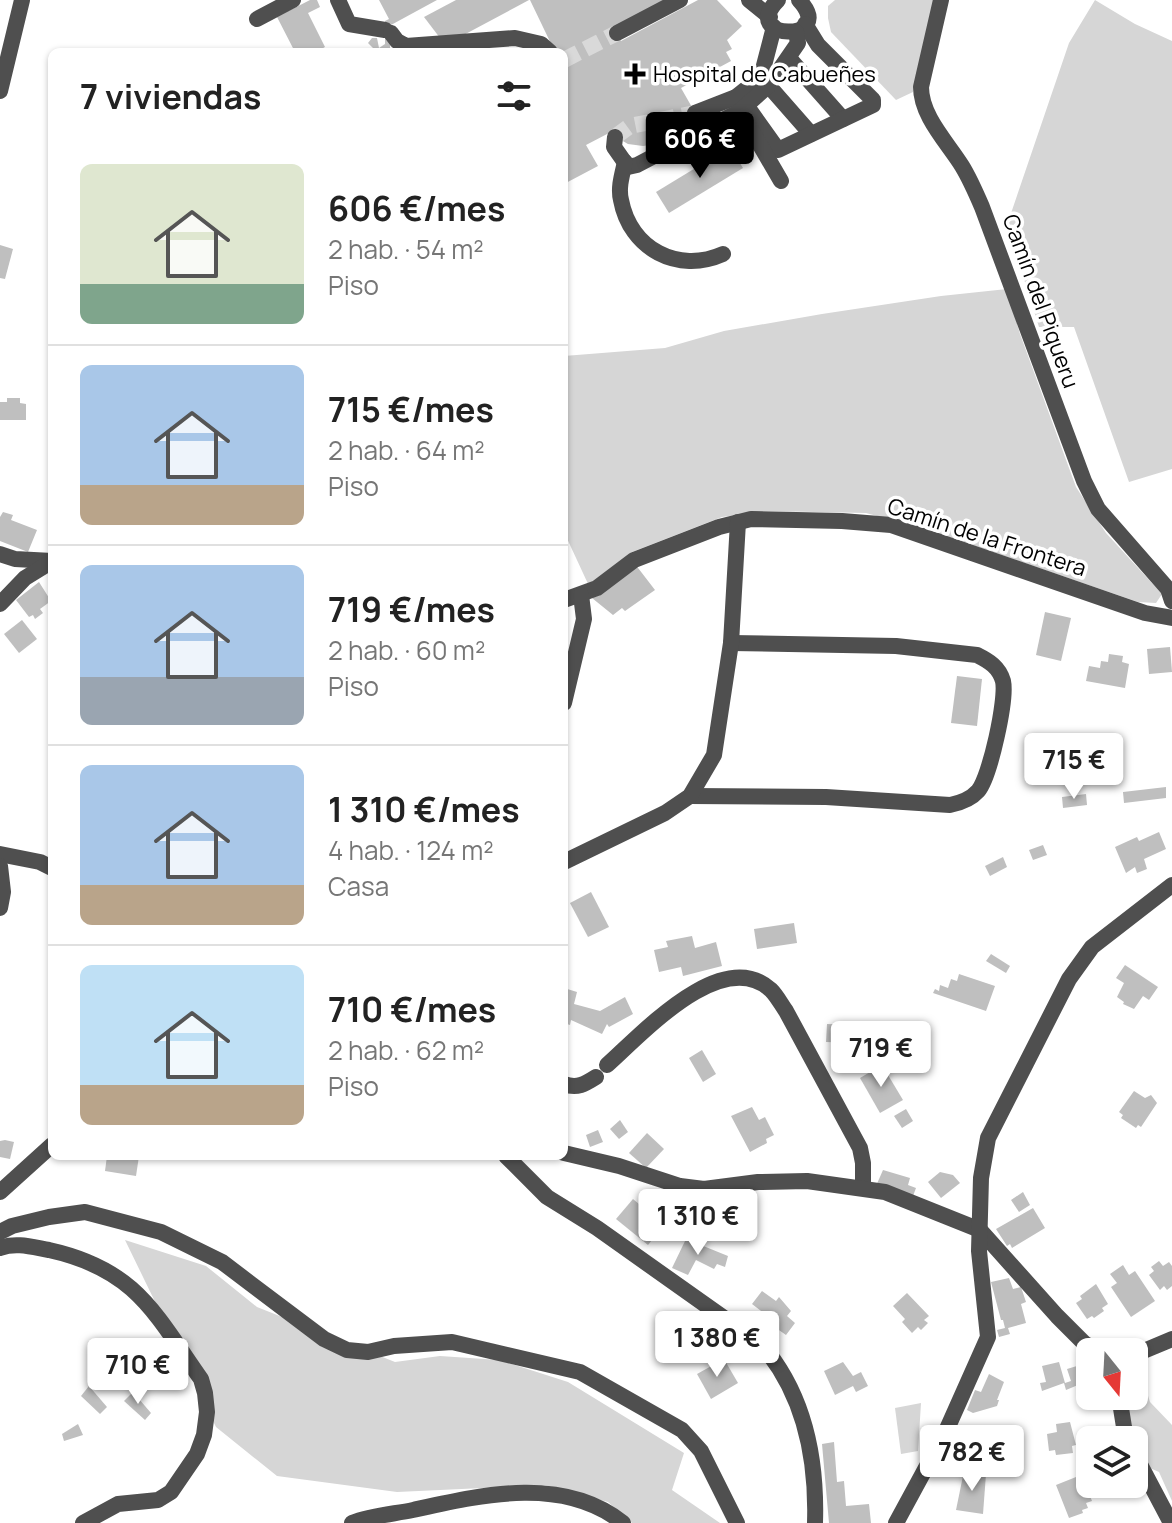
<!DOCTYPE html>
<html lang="es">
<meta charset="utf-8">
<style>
body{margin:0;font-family:Manrope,sans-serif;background:#f2f2f2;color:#222;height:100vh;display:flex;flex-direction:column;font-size:30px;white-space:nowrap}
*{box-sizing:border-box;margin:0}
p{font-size:26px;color:#767676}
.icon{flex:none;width:44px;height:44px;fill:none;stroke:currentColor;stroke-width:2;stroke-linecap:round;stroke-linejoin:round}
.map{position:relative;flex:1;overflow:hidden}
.sheet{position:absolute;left:48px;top:48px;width:520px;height:1112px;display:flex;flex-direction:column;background:#fff;border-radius:12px;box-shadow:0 2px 6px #0004}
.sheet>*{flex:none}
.needle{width:52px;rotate:162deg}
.controls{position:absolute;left:1076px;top:1338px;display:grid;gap:16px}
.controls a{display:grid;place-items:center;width:72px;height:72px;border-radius:12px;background:#fff;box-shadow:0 2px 6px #0004;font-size:40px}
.price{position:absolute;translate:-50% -68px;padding:0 18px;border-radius:8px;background:#fff;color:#222;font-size:26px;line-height:52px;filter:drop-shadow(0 2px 4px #0008)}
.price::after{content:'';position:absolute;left:50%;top:48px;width:24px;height:18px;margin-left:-12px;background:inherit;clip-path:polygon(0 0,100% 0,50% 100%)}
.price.current{background:#000;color:#fff}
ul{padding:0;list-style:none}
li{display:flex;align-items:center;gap:24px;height:200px;padding:0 32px}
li+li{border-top:2px solid #e0e0e0}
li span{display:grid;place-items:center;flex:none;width:224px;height:160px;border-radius:12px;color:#555}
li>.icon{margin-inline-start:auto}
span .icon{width:96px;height:96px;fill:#fffc;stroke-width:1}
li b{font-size:34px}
h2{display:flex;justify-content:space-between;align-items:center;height:96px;padding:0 32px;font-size:34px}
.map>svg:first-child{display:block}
.green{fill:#d6d6d6}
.building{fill:#bfbfbf}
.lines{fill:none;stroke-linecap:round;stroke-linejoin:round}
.minor-tunnel{stroke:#d9d9d9;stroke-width:16;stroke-dasharray:16 8;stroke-linecap:butt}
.minor{stroke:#4f4f4f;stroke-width:16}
.poi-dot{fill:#000;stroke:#fff;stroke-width:3}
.labels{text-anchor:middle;stroke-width:7;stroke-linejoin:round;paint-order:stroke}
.poi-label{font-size:22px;fill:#000;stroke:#fff;text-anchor:start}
.street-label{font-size:22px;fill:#000;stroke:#fff}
</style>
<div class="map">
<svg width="1172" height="1523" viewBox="0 0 1172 1523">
<rect width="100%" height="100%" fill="#fff"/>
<g class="green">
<path d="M 835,0 L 938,0 L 913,92 L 896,100 L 831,32 L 828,18 L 828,6 Z"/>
<path d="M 1095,0 L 1135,24 L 1172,41 L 1172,469 L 1129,482 L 1074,327 L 1039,327 L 1007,225 L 1069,43 Z"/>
<path d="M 1007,289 L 1020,334 L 1076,487 L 1106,533 L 1162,594 L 1156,603 L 1138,602 L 929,530 L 866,513 L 764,511 L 722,517 L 632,552 L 589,586 L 564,532 L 564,356 L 665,348 L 724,331 L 822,314 L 941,296 Z"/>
<path d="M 125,1240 L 206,1266 L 257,1307 L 395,1362 L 440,1356 L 499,1360 L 568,1382 L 684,1453 L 672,1490 L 720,1523 L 632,1523 L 608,1502 L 545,1485 L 397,1492 L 277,1476 L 216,1427 Z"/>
<path d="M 1139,1367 L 1150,1402 L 1172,1425 L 1172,1501 L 1159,1472 L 1134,1461 L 1124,1396 L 1134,1396 L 1134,1377 Z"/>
<path d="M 921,1403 L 918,1451 L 901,1454 L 895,1408 Z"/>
</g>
<g class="building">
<path d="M 310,0 L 317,0 L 320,7 L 308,13 L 325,47 L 316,52 L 295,52 L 277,17 Z"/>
<path d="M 379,0 L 437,0 L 391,25 L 390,49 L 371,52 L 375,50 L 368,43 L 372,38 L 377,38 L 379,48 L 385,44 L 385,21 L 389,19 Z"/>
<path d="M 456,0 L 529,0 L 458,38 L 440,38 L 424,17 Z"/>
<path d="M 530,0 L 668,0 L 615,29 L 621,41 L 698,0 L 717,0 L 742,26 L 727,40 L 732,49 L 726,52 L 731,61 L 681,88 L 701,123 L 675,136 L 677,139 L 657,149 L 657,144 L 643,146 L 628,144 L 609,133 L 586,145 L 598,166 L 564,184 L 564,52 L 555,52 Z"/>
<path d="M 730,147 L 743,168 L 669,213 L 656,192 Z"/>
<path d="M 0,245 L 13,249 L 5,279 L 0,278 Z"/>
<path d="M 7,398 L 20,398 L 20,403 L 26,404 L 26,420 L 0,420 L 0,402 L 7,402 Z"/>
<path d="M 3,512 L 13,515 L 11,520 L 37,530 L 28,552 L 0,541 L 0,517 Z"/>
<path d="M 635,564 L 655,590 L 625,611 L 622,608 L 613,615 L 592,598 Z"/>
<path d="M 39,582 L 51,601 L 40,609 L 43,613 L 35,619 L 33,615 L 29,617 L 16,600 Z"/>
<path d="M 1045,612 L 1071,618 L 1061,661 L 1036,655 Z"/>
<path d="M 22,620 L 37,639 L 19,653 L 4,634 Z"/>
<path d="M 1170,647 L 1172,672 L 1149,674 L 1147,649 Z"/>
<path d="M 1109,654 L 1123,656 L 1122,662 L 1129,664 L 1125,688 L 1086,681 L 1089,666 L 1100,668 L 1101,661 L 1108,662 Z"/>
<path d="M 957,676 L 982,679 L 977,726 L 951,723 Z"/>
<path d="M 1166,787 L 1166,798 L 1124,803 L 1123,792 Z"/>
<path d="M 1086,794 L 1087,805 L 1063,808 L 1062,797 Z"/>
<path d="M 1159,832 L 1166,849 L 1144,859 L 1147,869 L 1137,873 L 1135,867 L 1126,873 L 1115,847 L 1137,837 L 1139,841 Z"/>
<path d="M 1043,845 L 1047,855 L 1033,860 L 1029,850 Z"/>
<path d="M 1003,857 L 1007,867 L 990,876 L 985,866 Z"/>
<path d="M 591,892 L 609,927 L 588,937 L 570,903 Z"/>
<path d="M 794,923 L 797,943 L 757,949 L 754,929 Z"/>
<path d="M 692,936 L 695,948 L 716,942 L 722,966 L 683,976 L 681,967 L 659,972 L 654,950 L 668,947 L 666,941 Z"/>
<path d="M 991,954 L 1010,966 L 1006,973 L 986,961 Z"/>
<path d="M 1125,965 L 1158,987 L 1149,1000 L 1143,996 L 1134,1009 L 1123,1004 L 1124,1002 L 1117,997 L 1124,983 L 1116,978 Z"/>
<path d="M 959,974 L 995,986 L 986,1011 L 933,993 L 935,989 L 939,991 L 940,985 L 948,988 L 951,979 L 957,981 Z"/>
<path d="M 564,988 L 577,992 L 574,1004 L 600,1011 L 625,997 L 633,1014 L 609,1027 L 607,1024 L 602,1034 L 571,1020 L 570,1025 L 564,1023 Z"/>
<path d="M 851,1023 L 865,1024 L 864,1038 L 853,1037 L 853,1043 L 826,1042 L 827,1024 L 851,1025 Z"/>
<path d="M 702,1050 L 716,1074 L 703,1082 L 689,1058 Z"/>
<path d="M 882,1065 L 903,1100 L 880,1113 L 860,1078 Z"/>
<path d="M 1134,1091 L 1145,1098 L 1151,1095 L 1157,1103 L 1141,1127 L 1138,1125 L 1136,1128 L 1121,1118 L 1123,1115 L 1119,1112 Z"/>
<path d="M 752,1107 L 759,1120 L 765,1117 L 774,1135 L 766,1139 L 767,1143 L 750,1152 L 731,1116 Z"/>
<path d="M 906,1109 L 913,1121 L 902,1128 L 894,1116 Z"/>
<path d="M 620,1120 L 628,1132 L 619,1139 L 610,1129 Z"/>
<path d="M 598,1130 L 603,1142 L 590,1147 L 586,1135 Z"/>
<path d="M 647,1133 L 664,1149 L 646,1168 L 629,1153 Z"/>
<path d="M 5,1140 L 14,1142 L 10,1159 L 0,1157 L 0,1141 Z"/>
<path d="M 107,1156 L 139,1156 L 136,1176 L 105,1171 Z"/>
<path d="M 883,1170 L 910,1178 L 908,1185 L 916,1188 L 913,1196 L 876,1186 Z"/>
<path d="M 940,1172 L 953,1175 L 960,1183 L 941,1198 L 928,1182 Z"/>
<path d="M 1023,1192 L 1030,1205 L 1019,1212 L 1011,1200 Z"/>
<path d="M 633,1199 L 664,1225 L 648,1245 L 616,1219 Z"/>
<path d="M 1033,1208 L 1045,1228 L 1012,1248 L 1010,1244 L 1007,1246 L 996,1229 Z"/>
<path d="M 686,1239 L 728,1256 L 725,1267 L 717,1264 L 714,1269 L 696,1260 L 688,1275 L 672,1268 Z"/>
<path d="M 1159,1261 L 1163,1266 L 1169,1262 L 1172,1266 L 1172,1286 L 1167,1290 L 1164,1286 L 1160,1290 L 1149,1275 L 1154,1271 L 1151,1267 Z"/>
<path d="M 1123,1265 L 1129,1275 L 1135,1271 L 1155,1301 L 1131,1317 L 1111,1287 L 1117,1283 L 1110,1274 Z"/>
<path d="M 1009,1278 L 1013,1289 L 1021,1287 L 1026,1302 L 1021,1304 L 1026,1323 L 1008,1328 L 1010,1334 L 999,1337 L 997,1330 L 1005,1328 L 1003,1320 L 1001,1320 L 991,1282 Z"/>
<path d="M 1096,1284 L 1108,1304 L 1102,1308 L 1104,1311 L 1094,1318 L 1092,1316 L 1087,1319 L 1076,1303 L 1082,1299 L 1080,1296 Z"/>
<path d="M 762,1291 L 776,1301 L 779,1297 L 791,1311 L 787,1316 L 795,1323 L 786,1335 L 776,1328 L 778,1324 L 752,1304 Z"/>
<path d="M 907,1293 L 929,1316 L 924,1320 L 928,1323 L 921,1330 L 918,1327 L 912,1333 L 902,1322 L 905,1319 L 893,1306 Z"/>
<path d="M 724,1359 L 738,1383 L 711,1399 L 697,1374 Z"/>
<path d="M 843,1362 L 853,1376 L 861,1372 L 868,1386 L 856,1392 L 853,1386 L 835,1395 L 824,1371 Z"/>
<path d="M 1059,1362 L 1065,1383 L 1071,1381 L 1067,1369 L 1090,1362 L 1090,1380 L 1066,1390 L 1064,1383 L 1042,1391 L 1040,1383 L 1046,1382 L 1042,1366 Z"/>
<path d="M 989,1374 L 1004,1382 L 997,1400 L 999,1400 L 997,1406 L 973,1413 L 967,1410 L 975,1390 L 981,1392 Z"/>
<path d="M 89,1386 L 107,1407 L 100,1414 L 81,1396 Z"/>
<path d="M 133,1392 L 151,1413 L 145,1420 L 124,1401 Z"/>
<path d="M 1070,1422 L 1076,1445 L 1072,1446 L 1073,1453 L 1056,1455 L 1055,1450 L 1049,1451 L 1047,1434 L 1057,1432 L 1056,1424 Z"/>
<path d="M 78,1424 L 83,1435 L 64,1441 L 62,1434 Z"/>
<path d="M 834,1442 L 837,1482 L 844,1481 L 846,1506 L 869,1504 L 871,1523 L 829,1523 L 822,1444 Z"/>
<path d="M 964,1471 L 986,1474 L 983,1514 L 956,1510 Z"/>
<path d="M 1076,1477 L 1079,1485 L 1085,1483 L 1092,1501 L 1086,1503 L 1088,1508 L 1082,1510 L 1083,1513 L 1069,1518 L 1056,1485 Z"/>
</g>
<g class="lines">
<g class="minor-tunnel">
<path d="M 564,60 L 617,33"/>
<path d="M 615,137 L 630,126 L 695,113"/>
</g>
<g class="minor">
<path d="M 338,0 L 349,24 L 385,30"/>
<path d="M 749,0 L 770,17"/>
<path d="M 778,0 C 737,41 839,43 799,0"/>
<path d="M 941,0 L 921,87 C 921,116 947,142 962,166 C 970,179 976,193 982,207 L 1084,481 L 1098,509 L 1168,589 L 1172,601"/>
<path d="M 257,19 L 293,0"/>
<path d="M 774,27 L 761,77 L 811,134"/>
<path d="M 391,33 L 397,41 L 406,46 L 515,38 L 541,44 L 550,52"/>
<path d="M 617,33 L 680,0"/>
<path d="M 789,58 L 843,119"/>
<path d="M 0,91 L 22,0"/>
<path d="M 736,97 L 746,105 L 778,150 L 873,105 L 873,100 L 818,45 L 805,24"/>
<path d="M 695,113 L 736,97 L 761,77"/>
<path d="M 746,121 L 781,181"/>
<path d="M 615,137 L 614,147 L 628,167 L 637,165 L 740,111 L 769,85 L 798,43 L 796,32"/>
<path d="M 625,162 C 622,175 618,188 621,200 C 630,249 678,274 723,254"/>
<path d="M 0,554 L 15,559 L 52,561"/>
<path d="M 564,600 L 597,588 L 634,560 L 719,527 L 751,519 L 842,521 L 891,525 L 1145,613 L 1172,618"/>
<path d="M 0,604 L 25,578 L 51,562"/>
<path d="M 564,703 L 584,619 L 581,595"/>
<path d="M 690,796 L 826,797 L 950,805 C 960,803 970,800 978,791 C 990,777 1007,699 1003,681 C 999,667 989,661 977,655 L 896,646 L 731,643"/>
<path d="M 0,854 L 40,862 L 52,868"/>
<path d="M 564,862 L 665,813 L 690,796 L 714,755 L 731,643 L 738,522"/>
<path d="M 0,866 L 3,892 L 0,908"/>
<path d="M 607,1065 C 641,1035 722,945 771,990 C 777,996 781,1004 786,1011 L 860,1148 L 863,1163 L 863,1188"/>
<path d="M 564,1084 C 577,1089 585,1084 596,1077"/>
<path d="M 564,1153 L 619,1166 L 680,1186 L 704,1189 L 758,1182 L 807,1181 L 885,1192 L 980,1230 L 1057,1316 L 1084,1343 L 1099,1352"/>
<path d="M 506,1156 L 547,1197 L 597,1228 L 762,1345 C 805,1395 817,1459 815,1523"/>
<path d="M 0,1192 L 52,1145"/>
<path d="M 0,1232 L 12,1226 L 49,1217 L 85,1212 L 161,1232 L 222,1262 L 324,1339 L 347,1350 L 368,1352 L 394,1346 L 452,1342 L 580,1372 L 682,1430 L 701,1451 L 737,1523"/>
<path d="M 0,1248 C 16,1242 32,1247 49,1250 C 135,1269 154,1312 201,1379 L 205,1393 L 207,1412 L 204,1435 L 197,1454 L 171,1492 L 158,1500 L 118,1504 L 83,1523"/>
<path d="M 1134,1355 L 1172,1339"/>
<path d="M 1119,1396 L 1124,1427 L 1129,1440"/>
<path d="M 1134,1453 L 1171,1523"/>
<path d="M 352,1523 C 370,1516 393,1514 413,1510 C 481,1495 563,1475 623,1523"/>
<path d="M 896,1523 L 947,1429 L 988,1337 L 979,1251 L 981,1178 L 988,1138 L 1069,979 L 1092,947 L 1172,885"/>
</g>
</g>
<path class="poi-dot" d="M631 62h8v8h8v8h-8v8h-8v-8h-8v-8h8z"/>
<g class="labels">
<g class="poi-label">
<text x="653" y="82">Hospital de Cabueñes</text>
</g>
<g class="street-label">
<text transform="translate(1041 301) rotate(70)" y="8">Camín del Piqueru</text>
<text transform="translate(987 537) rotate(18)" y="8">Camín de la Frontera</text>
</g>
</g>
</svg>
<div class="controls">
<a><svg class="needle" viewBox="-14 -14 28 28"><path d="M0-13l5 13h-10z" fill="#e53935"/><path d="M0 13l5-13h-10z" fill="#767676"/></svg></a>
<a><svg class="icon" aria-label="layers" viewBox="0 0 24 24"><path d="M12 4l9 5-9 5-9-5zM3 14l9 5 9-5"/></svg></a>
</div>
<b class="price current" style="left:700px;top:180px">606 €</b>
<b class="price" style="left:1074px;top:801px">715 €</b>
<b class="price" style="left:881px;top:1089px">719 €</b>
<b class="price" style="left:698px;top:1257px">1 310 €</b>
<b class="price" style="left:717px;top:1379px">1 380 €</b>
<b class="price" style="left:138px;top:1406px">710 €</b>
<b class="price" style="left:972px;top:1493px">782 €</b>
<section class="sheet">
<h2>7 viviendas<svg class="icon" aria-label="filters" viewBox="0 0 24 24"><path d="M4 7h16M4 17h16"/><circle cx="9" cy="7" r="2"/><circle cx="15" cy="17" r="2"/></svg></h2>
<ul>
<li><span style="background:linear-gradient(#dfe7d0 75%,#7fa58c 0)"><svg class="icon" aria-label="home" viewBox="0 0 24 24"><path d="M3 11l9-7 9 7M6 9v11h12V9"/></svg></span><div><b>606 €/mes</b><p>2 hab. · 54 m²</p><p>Piso</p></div></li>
<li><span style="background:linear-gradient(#a9c7e8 75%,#b9a48a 0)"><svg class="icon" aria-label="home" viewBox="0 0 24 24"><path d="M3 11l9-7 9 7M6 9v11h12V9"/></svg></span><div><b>715 €/mes</b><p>2 hab. · 64 m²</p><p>Piso</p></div></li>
<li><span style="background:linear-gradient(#a9c7e8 70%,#9aa5b1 0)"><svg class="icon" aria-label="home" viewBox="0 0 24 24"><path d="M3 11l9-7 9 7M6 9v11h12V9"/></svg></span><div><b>719 €/mes</b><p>2 hab. · 60 m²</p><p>Piso</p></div></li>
<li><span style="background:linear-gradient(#a9c7e8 75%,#b9a48a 0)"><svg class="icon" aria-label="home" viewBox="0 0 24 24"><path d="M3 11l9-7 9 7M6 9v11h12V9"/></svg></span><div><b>1 310 €/mes</b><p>4 hab. · 124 m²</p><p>Casa</p></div></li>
<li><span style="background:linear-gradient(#bfe0f5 75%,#b9a48a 0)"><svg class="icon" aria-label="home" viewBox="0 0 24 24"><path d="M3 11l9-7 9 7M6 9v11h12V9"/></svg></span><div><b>710 €/mes</b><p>2 hab. · 62 m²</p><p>Piso</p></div></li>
</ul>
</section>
</div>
